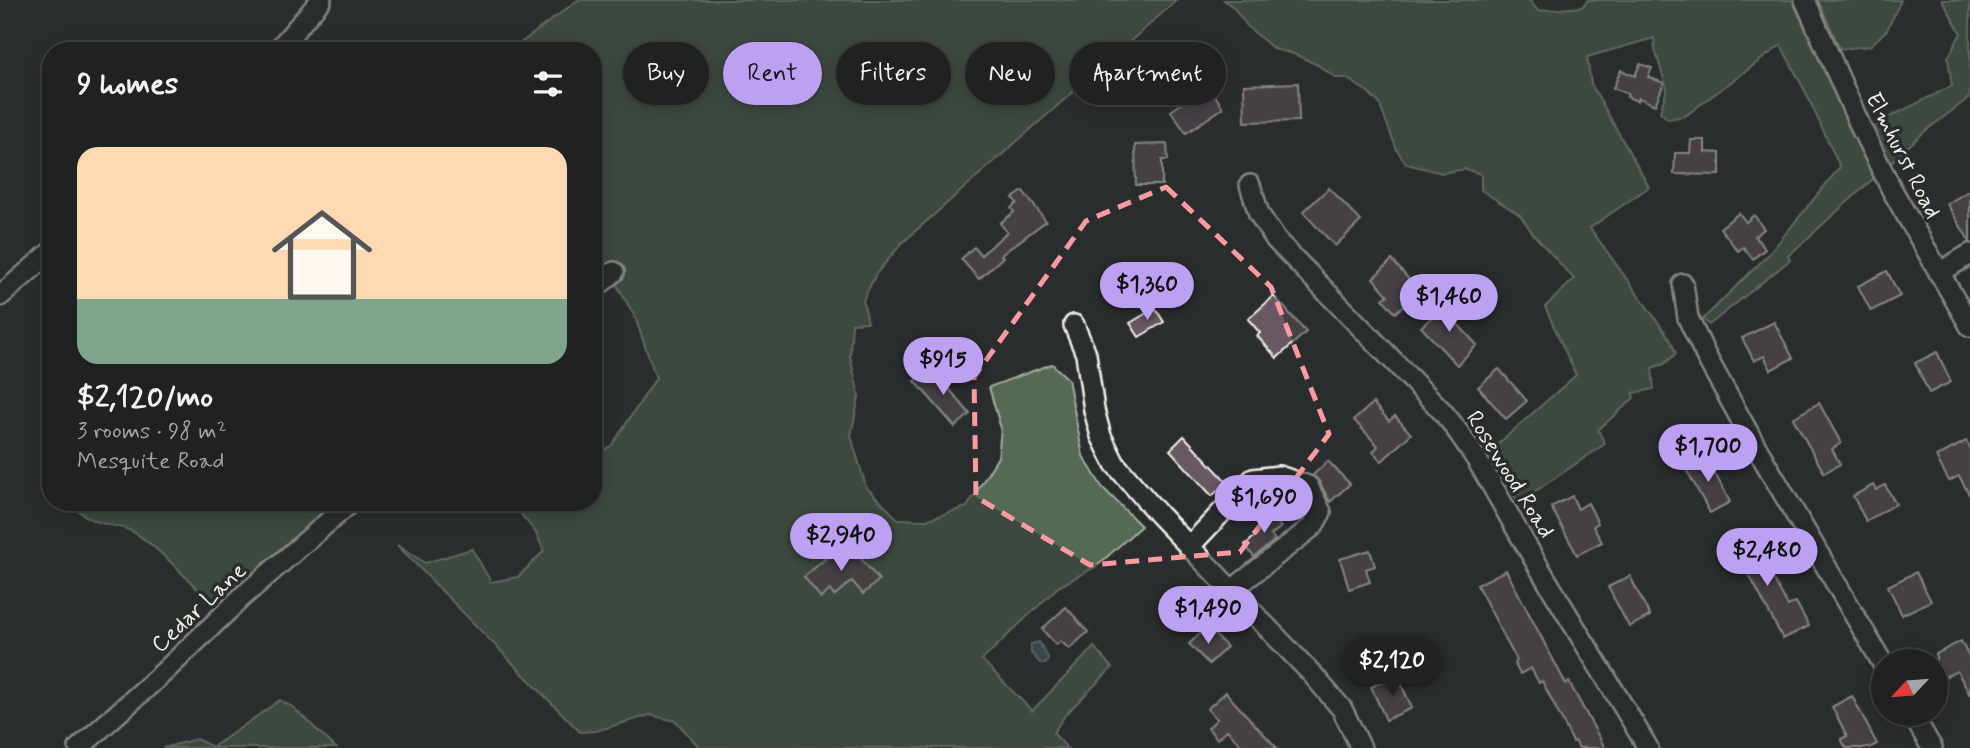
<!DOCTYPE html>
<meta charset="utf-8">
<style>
body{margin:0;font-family:Mynerve,sans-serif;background:#282a2a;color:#f1f3f6;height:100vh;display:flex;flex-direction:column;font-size:26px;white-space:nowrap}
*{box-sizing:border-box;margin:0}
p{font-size:23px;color:#a2a4a5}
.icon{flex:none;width:38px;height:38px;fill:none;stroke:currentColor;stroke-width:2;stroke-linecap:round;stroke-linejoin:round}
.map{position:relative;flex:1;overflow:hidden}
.drawer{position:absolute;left:42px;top:42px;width:560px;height:469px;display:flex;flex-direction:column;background:#202222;border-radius:28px;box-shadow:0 4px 18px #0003,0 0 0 2px #3d3f40}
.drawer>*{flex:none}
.guide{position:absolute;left:623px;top:42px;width:665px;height:63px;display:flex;gap:14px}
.needle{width:46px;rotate:244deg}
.controls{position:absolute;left:1871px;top:649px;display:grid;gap:14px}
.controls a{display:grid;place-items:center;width:77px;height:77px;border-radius:50%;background:#202222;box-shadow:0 4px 18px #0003,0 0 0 2px #3d3f40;font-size:35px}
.price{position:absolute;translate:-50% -60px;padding:0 16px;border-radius:24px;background:#bca0f2;color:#111;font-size:23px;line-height:46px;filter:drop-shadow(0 2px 4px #0008)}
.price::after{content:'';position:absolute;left:50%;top:42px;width:21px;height:16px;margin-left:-10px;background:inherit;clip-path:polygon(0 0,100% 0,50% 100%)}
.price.current{background:#222;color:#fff}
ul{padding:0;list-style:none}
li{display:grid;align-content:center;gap:14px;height:371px;padding:0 35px}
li+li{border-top:2px solid #3d3f40}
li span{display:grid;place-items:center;height:217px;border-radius:21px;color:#555}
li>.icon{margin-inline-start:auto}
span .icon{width:126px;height:126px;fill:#fffc;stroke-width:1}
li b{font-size:30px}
h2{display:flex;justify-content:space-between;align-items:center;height:84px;padding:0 35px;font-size:30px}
.pill{padding:0 24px;border-radius:32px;background:#202222;box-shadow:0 4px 18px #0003,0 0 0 2px #3d3f40;font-size:24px;line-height:63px}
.pill.current{background:#bca0f2;color:#111}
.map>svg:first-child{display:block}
.green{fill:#556a55;stroke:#a4ae9e;stroke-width:2}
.water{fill:#506473;stroke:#929ca2;stroke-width:2}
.building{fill:#685862;stroke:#f4f1e8;stroke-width:2}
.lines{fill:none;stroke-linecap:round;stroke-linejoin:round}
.minor-casing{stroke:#f4f1e8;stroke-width:24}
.minor{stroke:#2a2d2e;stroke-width:19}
.marked{fill:none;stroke:#ff9aa2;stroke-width:5;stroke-dasharray:14 9;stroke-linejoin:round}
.labels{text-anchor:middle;stroke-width:7;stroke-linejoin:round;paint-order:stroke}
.street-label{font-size:23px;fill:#f4f1e8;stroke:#2a2d2e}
</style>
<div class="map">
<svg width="1970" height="748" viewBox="0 0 1970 748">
<rect width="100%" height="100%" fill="#2a2d2e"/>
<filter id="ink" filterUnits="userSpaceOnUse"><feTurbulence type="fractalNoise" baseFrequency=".0143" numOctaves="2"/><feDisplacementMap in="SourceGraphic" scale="14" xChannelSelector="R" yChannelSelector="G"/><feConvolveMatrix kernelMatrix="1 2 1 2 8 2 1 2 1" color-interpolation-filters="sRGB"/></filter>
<g filter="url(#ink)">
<g class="green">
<path d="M 578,0 L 1177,0 L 902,243 L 876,274 L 863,300 L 868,322 L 852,323 L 850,356 L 859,396 L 851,436 L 866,487 L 898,519 L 926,520 L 967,507 L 998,457 L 1001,429 L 989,387 L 1052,364 L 1068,379 L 1083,456 L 1102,487 L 1141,526 L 1097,566 L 1058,587 L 982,660 L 1032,711 L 1094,647 L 1112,668 L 1066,714 L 1053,733 L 1067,748 L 700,748 L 676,721 L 650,715 L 596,731 L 580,732 L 397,545 L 425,563 L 472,549 L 491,582 L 518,577 L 544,551 L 536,533 L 521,514 L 534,502 L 593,502 L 593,458 L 612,445 L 656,378 L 635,317 L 614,280 L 593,277 L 593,51 L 510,51 Z"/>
<path d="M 1224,0 L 1529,0 L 1538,11 L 1582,7 L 1588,0 L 1792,0 L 1874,178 L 1788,256 L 1790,260 L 1709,325 L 1703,319 L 1769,254 L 1840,167 L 1806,93 L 1781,45 L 1685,116 L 1668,119 L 1660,112 L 1667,89 L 1655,50 L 1654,38 L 1587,57 L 1591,84 L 1649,187 L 1590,228 L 1670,339 L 1676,354 L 1664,364 L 1652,368 L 1654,389 L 1633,393 L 1634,398 L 1598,430 L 1605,444 L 1518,503 L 1491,450 L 1576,375 L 1545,307 L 1574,279 L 1534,235 L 1520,215 L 1481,190 L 1481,174 L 1465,169 L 1442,173 L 1406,164 L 1397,150 L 1379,103 L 1368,92 L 1346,78 L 1336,78 L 1318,65 L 1294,54 L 1274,49 L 1248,27 L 1233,7 Z"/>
<path d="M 1818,0 L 1901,0 L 1887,30 L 1870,46 L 1840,49 Z"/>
<path d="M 1942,0 L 1970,0 L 1970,97 L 1924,132 L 1888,165 L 1873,129 L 1885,119 L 1952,86 L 1948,58 L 1961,33 Z"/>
<path d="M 71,502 L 341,502 L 219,611 C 199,591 153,540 129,530 C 106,522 87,525 71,502 Z"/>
<path d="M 280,700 L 294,708 L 336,748 L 163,748 L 196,739 L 213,747 Z"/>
</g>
<path class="water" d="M 1039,642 L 1048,658 L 1046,664 L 1040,663 L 1031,653 L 1031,644 Z"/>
<g class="building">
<path d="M 1640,64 L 1652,68 L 1648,77 L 1664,83 L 1655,105 L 1639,98 L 1637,101 L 1627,97 L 1628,94 L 1613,88 L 1621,70 L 1635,76 Z"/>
<path d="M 1298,83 L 1299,121 L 1245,122 L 1244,85 Z"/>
<path d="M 1201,90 L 1205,96 L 1212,91 L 1223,108 L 1186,133 L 1171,111 Z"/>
<path d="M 1691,140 L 1705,140 L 1705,152 L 1720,153 L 1720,175 L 1674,174 L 1675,153 L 1690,153 Z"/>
<path d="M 1167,144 L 1168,160 L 1162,160 L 1162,185 L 1136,185 L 1135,145 Z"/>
<path d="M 1329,188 L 1361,221 L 1335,246 L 1303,212 Z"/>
<path d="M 1970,190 L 1970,242 L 1947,204 Z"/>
<path d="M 1023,191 L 1046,221 L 1001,255 L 1003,257 L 979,279 L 961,259 L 974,247 L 981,255 L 1007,232 L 1000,223 L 1014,212 L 1011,208 L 1017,203 L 1013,198 Z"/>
<path d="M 1739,213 L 1746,222 L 1754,215 L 1764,229 L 1755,236 L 1765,249 L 1753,259 L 1743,247 L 1738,251 L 1720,228 Z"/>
<path d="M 1392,260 L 1419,291 L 1395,313 L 1383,299 L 1388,295 L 1373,278 Z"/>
<path d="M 1887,271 L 1900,296 L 1871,311 L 1858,286 Z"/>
<path d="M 1274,296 L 1306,332 L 1277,358 L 1257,336 L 1260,333 L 1248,319 Z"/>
<path d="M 1450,300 L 1458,310 L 1451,317 L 1477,345 L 1457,365 L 1421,327 Z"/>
<path d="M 1155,308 L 1164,322 L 1139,337 L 1130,323 Z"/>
<path d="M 1774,322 L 1793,358 L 1771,370 L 1764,356 L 1754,361 L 1742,338 Z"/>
<path d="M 1937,352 L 1951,382 L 1929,393 L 1915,363 Z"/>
<path d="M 931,367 L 970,414 L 955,427 L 915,381 Z"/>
<path d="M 1499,369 L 1527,401 L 1506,419 L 1478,387 Z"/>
<path d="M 1373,403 L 1389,421 L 1395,416 L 1411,434 L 1382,461 L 1373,452 L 1378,446 L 1354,420 Z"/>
<path d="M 1819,403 L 1841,443 L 1832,449 L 1840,464 L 1824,473 L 1793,418 Z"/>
<path d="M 1184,436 L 1227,482 L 1212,496 L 1170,450 Z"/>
<path d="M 1966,441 L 1970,447 L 1970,496 L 1959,476 L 1949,481 L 1936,457 Z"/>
<path d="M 1706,456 L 1730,502 L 1710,513 L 1685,467 Z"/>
<path d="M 1328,461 L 1350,484 L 1330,502 L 1319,481 L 1313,475 Z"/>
<path d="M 1873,485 L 1876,490 L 1885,485 L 1896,504 L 1866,521 L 1853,496 Z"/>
<path d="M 1572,496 L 1578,509 L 1588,503 L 1598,523 L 1593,526 L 1602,542 L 1577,555 L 1551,507 Z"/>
<path d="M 1270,513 L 1281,527 L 1271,535 L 1275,540 L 1254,557 L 1245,545 L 1263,530 L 1257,523 Z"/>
<path d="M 1745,531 L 1767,578 L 1772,576 L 1788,606 L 1796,602 L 1809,626 L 1783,639 L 1746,569 L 1741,572 L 1725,540 Z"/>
<path d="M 846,541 L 879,580 L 863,594 L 852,581 L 834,596 L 830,590 L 821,598 L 804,577 Z"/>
<path d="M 1370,550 L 1375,566 L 1366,569 L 1370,582 L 1349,589 L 1340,559 Z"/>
<path d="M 1506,570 L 1566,684 L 1569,682 L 1605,748 L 1579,748 L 1575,741 L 1573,742 L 1542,681 L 1539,683 L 1531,668 L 1520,674 L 1514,663 L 1517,661 L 1477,585 Z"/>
<path d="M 1916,572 L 1931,601 L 1902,615 L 1888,586 Z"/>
<path d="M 1630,576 L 1650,616 L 1629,627 L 1608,587 Z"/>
<path d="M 1066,607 L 1088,632 L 1069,649 L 1061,641 L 1056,645 L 1042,629 Z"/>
<path d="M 1207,627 L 1227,647 L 1209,664 L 1189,644 Z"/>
<path d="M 1961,641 L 1970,659 L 1970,695 L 1957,671 L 1940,679 L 1936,671 L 1936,654 Z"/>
<path d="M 1397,675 L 1412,708 L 1386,720 L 1371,687 Z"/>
<path d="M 1226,692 L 1234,702 L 1277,748 L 1244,748 L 1227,730 L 1217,739 L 1208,728 L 1217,719 L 1207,709 Z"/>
<path d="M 1852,696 L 1877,744 L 1869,748 L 1846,748 L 1841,739 L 1847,736 L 1832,707 Z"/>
</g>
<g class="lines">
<defs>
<g id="minor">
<path d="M 1805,0 L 1862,130 L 1892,190 L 1970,326"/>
<path d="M 277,51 L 321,0"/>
<path d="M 1250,185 L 1259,214 L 1276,240 L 1442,411 C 1477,453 1499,500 1527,547 C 1566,614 1608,680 1648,748"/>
<path d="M 1939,273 L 1970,254"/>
<path d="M 1683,284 L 1688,318 L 1707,358 L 1755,445 L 1883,664"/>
<path d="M 593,290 L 614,272"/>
<path d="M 0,296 L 51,252"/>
<path d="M 1074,325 L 1086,354 L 1094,410 L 1101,436 L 1115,464 L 1159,515 L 1313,675 L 1342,709 L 1361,748"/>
<path d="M 1189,547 L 1253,479 L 1279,476 L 1308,486 L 1321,512 L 1313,526 L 1232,590"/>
<path d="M 1912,714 L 1932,748"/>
<path d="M 79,748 L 165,671 L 242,597 L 351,502"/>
</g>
</defs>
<use href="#minor" class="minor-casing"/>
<use href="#minor" class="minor"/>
</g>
</g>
<path d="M0 0H1970V748H0ZM 1166,187 L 1271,287 L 1329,434 L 1240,552 L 1090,565 L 976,497 L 974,377 L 1086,221 Z" fill="#2a2d2e" fill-opacity=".55" fill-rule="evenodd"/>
<path class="marked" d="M 1166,187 L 1271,287 L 1329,434 L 1240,552 L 1090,565 L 976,497 L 974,377 L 1086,221 Z"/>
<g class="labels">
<g class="street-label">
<text transform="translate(1904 155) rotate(63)" y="8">Elmhurst Road</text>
<text transform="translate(1511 474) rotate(58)" y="8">Rosewood Road</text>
<text transform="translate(198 607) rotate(-43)" y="8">Cedar Lane</text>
</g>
</g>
</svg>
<div class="controls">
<a><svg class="needle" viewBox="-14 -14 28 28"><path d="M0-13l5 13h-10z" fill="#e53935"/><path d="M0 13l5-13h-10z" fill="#a2a4a5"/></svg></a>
</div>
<b class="price" style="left:1147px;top:322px">$1,360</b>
<b class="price" style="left:1449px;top:334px">$1,460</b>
<b class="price" style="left:943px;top:397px">$915</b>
<b class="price" style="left:1708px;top:484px">$1,700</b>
<b class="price" style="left:1264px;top:535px">$1,690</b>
<b class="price" style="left:841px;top:573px">$2,940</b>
<b class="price" style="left:1767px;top:588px">$2,480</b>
<b class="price" style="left:1208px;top:646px">$1,490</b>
<b class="price current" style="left:1392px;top:698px">$2,120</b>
<div class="guide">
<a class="pill">Buy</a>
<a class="pill current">Rent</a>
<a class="pill">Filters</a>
<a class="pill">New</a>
<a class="pill">Apartment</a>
</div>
<section class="drawer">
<h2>9 homes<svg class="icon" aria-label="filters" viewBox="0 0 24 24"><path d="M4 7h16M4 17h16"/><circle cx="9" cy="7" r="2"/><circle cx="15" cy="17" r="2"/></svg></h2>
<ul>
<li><span style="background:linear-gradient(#ffd9b3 70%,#7fa58c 0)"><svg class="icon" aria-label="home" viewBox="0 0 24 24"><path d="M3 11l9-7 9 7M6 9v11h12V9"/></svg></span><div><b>$2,120/mo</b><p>3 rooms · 98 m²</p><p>Mesquite Road</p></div></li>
</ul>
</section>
</div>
